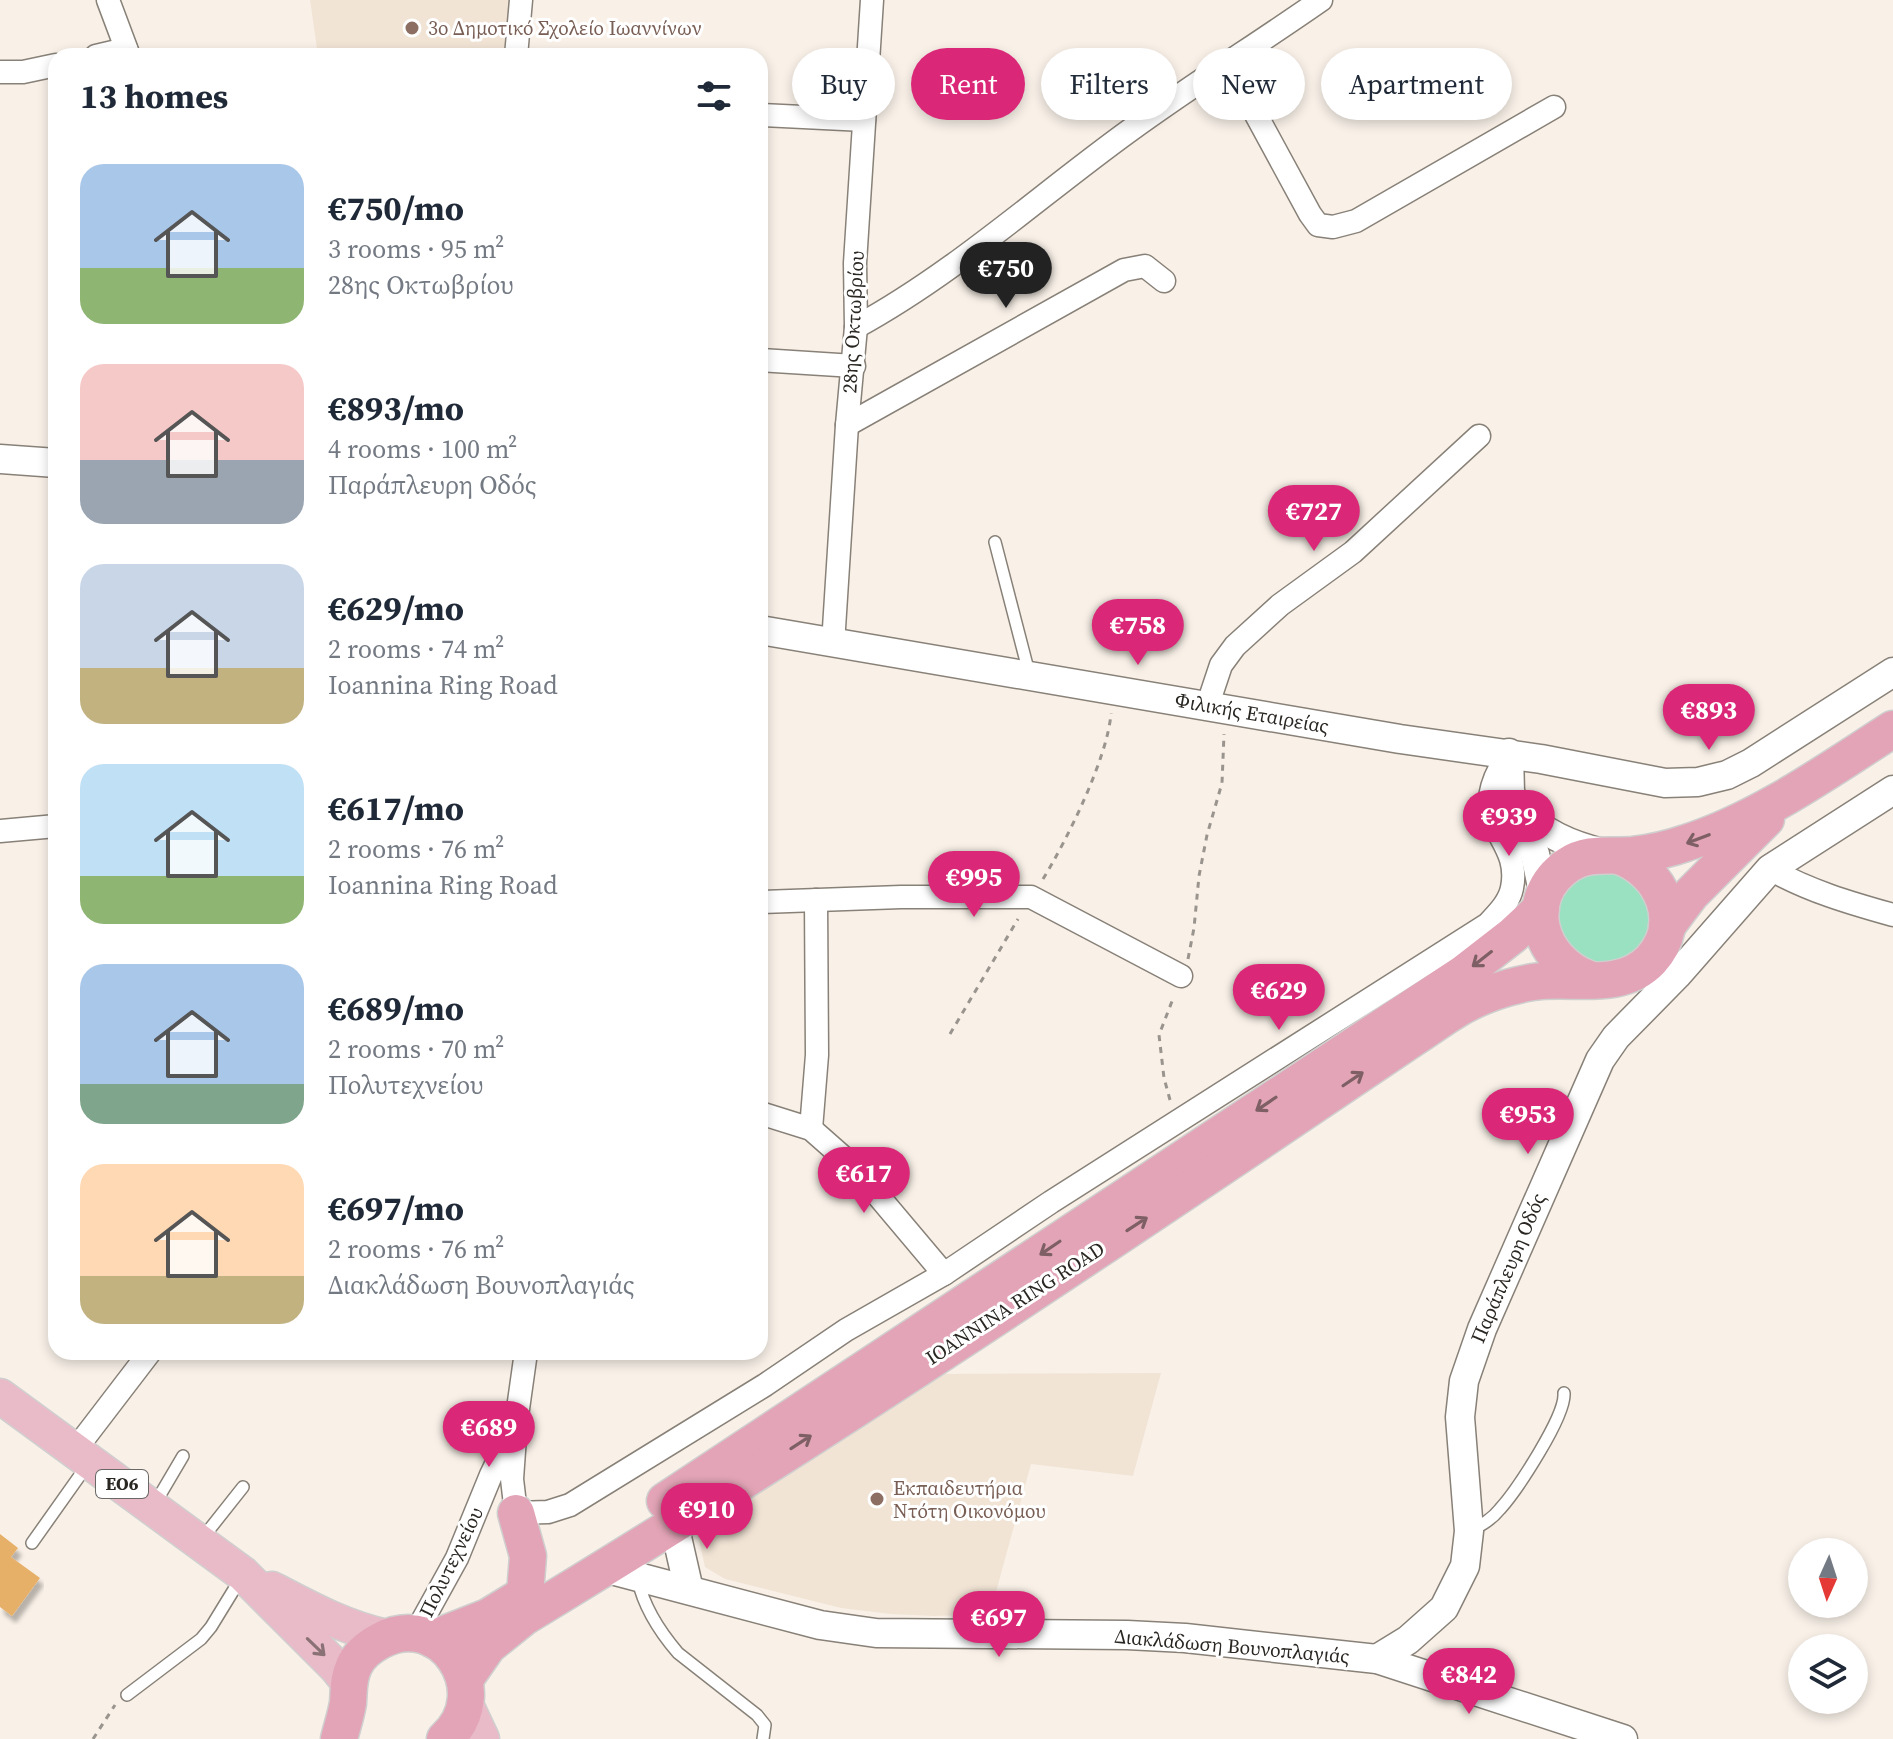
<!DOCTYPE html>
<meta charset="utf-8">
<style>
body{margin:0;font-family:"Source Serif 4",serif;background:#f2f2f3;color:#1f2937;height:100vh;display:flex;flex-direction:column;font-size:30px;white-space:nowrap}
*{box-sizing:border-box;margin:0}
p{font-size:26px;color:#747a83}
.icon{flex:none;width:44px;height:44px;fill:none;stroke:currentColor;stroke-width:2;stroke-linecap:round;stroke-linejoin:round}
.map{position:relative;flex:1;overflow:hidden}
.sheet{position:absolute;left:48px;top:48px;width:720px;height:1312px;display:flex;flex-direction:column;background:#fff;border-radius:24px;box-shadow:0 4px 12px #0003}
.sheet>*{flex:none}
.top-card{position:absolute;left:792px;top:48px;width:760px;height:72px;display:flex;gap:16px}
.needle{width:52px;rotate:183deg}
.tools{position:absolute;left:1788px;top:1538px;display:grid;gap:16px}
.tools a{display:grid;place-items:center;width:80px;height:80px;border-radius:50%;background:#fff;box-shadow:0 4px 12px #0003;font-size:40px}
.price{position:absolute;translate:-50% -68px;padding:0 18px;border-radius:28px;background:#db2777;color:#fff;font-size:26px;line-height:52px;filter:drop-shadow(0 2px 4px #0008)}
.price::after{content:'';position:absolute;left:50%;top:48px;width:24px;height:18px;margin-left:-12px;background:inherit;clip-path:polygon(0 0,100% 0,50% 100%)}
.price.active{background:#222;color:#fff}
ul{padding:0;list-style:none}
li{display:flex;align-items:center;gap:24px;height:200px;padding:0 32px}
li span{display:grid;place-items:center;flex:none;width:224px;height:160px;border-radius:24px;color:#555}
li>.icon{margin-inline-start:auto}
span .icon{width:96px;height:96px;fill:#fffc;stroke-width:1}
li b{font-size:34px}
h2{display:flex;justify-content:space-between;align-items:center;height:96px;padding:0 32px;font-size:34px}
.tag{padding:0 28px;border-radius:36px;background:#fff;box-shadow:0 4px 12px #0003;font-size:28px;line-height:72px}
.tag.active{background:#db2777;color:#fff}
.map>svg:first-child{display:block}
.built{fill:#f1e4d5}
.green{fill:#99e1c0}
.building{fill:#e6b069;filter:url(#shadow)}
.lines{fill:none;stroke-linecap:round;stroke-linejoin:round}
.service-casing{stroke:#888178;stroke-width:14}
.minor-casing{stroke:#888178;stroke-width:25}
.tertiary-casing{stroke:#888178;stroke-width:31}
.primary-casing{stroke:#d0cfcf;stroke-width:37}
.trunk-casing{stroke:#d0cfcf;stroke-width:39}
.path{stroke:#9a948e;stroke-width:3;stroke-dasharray:6 6;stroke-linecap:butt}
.service{stroke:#fff;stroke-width:11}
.minor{stroke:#fff;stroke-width:22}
.tertiary{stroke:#fff;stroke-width:28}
.primary{stroke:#e9bbc8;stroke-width:34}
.trunk{stroke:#e2a4b6;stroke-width:36}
.oneway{stroke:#7d5f65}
.oneway2{stroke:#8a7176}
.education-dot{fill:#8d6e63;stroke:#fff;stroke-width:3}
.labels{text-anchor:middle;stroke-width:6;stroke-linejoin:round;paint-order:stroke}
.shield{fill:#fff;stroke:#6a6865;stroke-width:2}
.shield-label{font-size:18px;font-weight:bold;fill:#2a2723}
.education-label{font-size:20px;fill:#785e54;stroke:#fff;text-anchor:start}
.street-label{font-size:20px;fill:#2a2723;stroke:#fff}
</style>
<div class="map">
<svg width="1893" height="1739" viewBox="0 0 1893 1739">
<defs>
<filter id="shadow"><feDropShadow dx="4" dy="7" stdDeviation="2" flood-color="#0004"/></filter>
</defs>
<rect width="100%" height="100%" fill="#f9f1e8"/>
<g class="built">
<path d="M 310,0 L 512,0 L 507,56 L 318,56 Z"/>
<path d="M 1161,1373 L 1133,1476 L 1031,1464 L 990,1614 L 934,1616 L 890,1614 L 841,1608 L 725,1579 L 705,1567 L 695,1522 L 927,1374 Z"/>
</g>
<path class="green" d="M 1627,872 L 1656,912 L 1639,958 L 1580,966 L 1551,914 L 1578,873 Z"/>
<path class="building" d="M 0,1534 L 18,1548 L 11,1557 L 40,1578 L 12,1616 L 0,1607 Z"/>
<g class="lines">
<defs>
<g id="service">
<path d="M 995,542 L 1029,673"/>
<path d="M 153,1502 L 160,1495 L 183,1456"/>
<path d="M 1469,1531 C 1481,1526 1492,1519 1500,1509 C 1517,1490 1566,1416 1564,1393"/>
<path d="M 201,1540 L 243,1487"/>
<path d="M 32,1543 L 88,1464"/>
<path d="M 638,1580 C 644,1608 660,1632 678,1653 L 757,1715 L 765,1725 L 763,1739"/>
<path d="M 127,1695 L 201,1639 L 211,1627 L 241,1578"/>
</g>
<g id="minor">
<path d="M 108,0 L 129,56"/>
<path d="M 96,56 L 126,49"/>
<path d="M 516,56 L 521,0"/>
<path d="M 1228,63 L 1310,214 L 1318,225 L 1333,227 L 1356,221 L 1554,107"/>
<path d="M 0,72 L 23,72 L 56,65"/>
<path d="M 760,115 L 864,120"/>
<path d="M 856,327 C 955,273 1039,196 1129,131 C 1192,85 1258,44 1321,0"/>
<path d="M 760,360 L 854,366"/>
<path d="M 847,425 L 1124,270 L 1145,266 L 1164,281"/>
<path d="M 833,644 L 847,425 L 856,327 L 855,263 L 872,0"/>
<path d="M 1208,704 L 1221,665 L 1235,646 L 1280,605 L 1353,552 L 1479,436"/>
<path d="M 0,831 L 56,826"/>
<path d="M 1770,869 C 1809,891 1850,903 1893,915"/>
<path d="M 760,902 L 901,897 L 1031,897 L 1181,976"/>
<path d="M 760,1113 L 811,1129 L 853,1166 L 944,1274"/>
<path d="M 811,1129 L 817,1055 L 816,900"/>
<path d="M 516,1423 L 512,1479 L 516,1513 L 548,1512 L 570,1505 L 765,1385 L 846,1330 L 944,1274 L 1051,1202 L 1488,924 C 1497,914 1509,903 1512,888 C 1523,833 1459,827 1509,753"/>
<path d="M 75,1450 L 150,1352"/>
<path d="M 415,1634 L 457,1558 L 491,1475 L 516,1423 L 526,1352"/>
</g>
<g id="tertiary">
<path d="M 0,459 L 56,463"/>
<path d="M 760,630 L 1400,739 L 1541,759 L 1665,783 L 1698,782 L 1727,775 L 1751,763 L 1893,672"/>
<path d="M 1509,753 L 1510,792 L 1535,854 L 1544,896"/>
<path d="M 1517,809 C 1544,833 1569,845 1603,853"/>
<path d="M 674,1524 L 689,1590"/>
<path d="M 604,1568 L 820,1625 L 876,1633 L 1127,1635 L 1185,1638 L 1377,1659 L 1623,1739"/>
<path d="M 1377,1659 L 1408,1640 L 1444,1608 L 1465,1566 L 1469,1531 L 1460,1417 L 1464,1381 L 1482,1329 L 1600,1060 L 1616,1037 L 1677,975 L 1770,869 L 1893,790"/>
</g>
<g id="primary">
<path d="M 0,1396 L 243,1574 L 336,1667 L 348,1682"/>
<path d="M 272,1589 C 310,1609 345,1628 387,1637"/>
<path d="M 466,1705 L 482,1739"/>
</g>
<g id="trunk">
<path d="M 1667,926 L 1691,894 L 1766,819"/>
<path d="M 1589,979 C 1539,961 1520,898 1568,865 C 1589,851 1610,857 1633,855 C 1651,853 1669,849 1686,843 C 1759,820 1829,770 1893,729"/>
<path d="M 665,1501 L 1464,973 L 1513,935 L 1541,909"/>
<path d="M 516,1513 L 528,1556 L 525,1594"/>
<path d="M 432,1639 L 488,1617 L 519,1598"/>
<path d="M 465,1679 L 488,1646 L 524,1617 C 838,1427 1142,1221 1446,1016 C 1471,999 1503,987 1533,982 C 1572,976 1621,992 1651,960 C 1685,923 1662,871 1619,856"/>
<path d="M 339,1739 C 342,1727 346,1715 348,1703 C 349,1689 348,1679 354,1666 C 359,1655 369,1647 380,1641 C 441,1607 498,1692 445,1739"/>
</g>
</defs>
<use href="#service" class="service-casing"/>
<use href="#minor" class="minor-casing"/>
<use href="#tertiary" class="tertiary-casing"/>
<use href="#primary" class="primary-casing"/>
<use href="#trunk" class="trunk-casing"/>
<g class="path">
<path d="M 1043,879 C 1067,840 1108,757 1111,713"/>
<path d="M 1188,959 L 1194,928 L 1199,876 L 1207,835 L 1222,783 L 1224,734"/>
<path d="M 950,1034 L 1018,919"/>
<path d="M 1170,1100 L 1164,1078 L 1159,1035 L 1174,996"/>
<path d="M 93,1739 L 115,1705"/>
</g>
<use href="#service" class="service"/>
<use href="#minor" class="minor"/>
<use href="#tertiary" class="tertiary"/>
<use href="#primary" class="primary"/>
<use href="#trunk" class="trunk"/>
</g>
<defs><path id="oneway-shaft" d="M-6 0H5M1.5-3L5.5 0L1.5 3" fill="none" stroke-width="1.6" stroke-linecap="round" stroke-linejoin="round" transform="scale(2)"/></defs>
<g class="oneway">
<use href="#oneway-shaft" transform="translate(1698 839) rotate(159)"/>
<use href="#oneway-shaft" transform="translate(1482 959) rotate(142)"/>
<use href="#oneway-shaft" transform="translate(1353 1079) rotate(-34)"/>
<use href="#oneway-shaft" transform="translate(1266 1104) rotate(146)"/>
<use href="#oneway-shaft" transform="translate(1137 1224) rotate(-33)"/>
<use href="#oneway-shaft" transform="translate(1050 1248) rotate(146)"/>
<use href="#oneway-shaft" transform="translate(801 1442) rotate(-33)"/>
</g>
<use class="oneway2" href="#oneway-shaft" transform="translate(316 1647) rotate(44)"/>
<g class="education-dot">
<circle cx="412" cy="28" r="8"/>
<circle cx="877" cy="1499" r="8"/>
</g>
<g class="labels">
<rect class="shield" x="96" y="1470" width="52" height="28" rx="6"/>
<g class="shield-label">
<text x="122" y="1490">ΕΟ6</text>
</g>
<g class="education-label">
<text x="428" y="35">3ο Δημοτικό Σχολείο Ιωαννίνων</text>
<text x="893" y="1495">Εκπαιδευτήρια<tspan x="893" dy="23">Ντότη Οικονόμου</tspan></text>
</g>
<g class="street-label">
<text transform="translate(853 322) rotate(-87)" y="7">28ης Οκτωβρίου</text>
<text transform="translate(1252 713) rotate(10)" y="7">Φιλικής Εταιρείας</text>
<text transform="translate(1508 1268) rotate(-67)" y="7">Παράπλευρη Οδός</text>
<text transform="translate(1015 1303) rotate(-33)" y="7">IOANNINA RING ROAD</text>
<text transform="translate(451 1562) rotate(-64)" y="7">Πολυτεχνείου</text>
<text transform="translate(1232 1646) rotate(5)" y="7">Διακλάδωση Βουνοπλαγιάς</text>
</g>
</g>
</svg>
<div class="tools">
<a><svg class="needle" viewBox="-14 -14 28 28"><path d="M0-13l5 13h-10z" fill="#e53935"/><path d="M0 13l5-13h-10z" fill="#747a83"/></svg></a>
<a><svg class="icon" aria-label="layers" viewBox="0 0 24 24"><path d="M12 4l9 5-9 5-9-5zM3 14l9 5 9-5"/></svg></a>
</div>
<b class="price active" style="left:1006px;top:310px">€750</b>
<b class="price" style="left:1314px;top:553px">€727</b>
<b class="price" style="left:1138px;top:667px">€758</b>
<b class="price" style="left:1709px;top:752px">€893</b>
<b class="price" style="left:1509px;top:858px">€939</b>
<b class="price" style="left:974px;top:919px">€995</b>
<b class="price" style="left:1279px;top:1032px">€629</b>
<b class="price" style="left:1528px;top:1156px">€953</b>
<b class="price" style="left:864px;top:1215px">€617</b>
<b class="price" style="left:489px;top:1469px">€689</b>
<b class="price" style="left:707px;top:1551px">€910</b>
<b class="price" style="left:999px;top:1659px">€697</b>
<b class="price" style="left:1469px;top:1716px">€842</b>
<div class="top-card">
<a class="tag">Buy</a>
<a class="tag active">Rent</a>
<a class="tag">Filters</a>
<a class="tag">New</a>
<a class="tag">Apartment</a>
</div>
<section class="sheet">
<h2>13 homes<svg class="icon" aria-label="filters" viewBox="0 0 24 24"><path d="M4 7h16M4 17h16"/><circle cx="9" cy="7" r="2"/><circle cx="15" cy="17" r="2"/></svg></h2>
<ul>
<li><span style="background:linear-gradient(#a9c7e8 65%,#8fb573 0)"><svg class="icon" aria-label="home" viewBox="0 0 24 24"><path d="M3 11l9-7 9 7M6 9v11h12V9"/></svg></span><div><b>€750/mo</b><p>3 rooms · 95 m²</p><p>28ης Οκτωβρίου</p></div></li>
<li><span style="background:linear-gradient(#f6c9c9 60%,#9aa5b1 0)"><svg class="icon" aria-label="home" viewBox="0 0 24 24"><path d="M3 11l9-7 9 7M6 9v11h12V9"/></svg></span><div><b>€893/mo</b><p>4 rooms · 100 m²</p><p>Παράπλευρη Οδός</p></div></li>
<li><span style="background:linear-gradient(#c9d6e8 65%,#c2b280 0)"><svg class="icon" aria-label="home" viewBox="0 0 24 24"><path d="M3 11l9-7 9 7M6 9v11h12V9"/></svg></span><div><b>€629/mo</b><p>2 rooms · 74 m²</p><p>Ioannina Ring Road</p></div></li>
<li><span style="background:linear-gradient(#bfe0f5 70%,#8fb573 0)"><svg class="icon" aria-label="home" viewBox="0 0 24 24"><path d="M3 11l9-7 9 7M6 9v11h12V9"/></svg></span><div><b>€617/mo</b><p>2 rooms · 76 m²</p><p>Ioannina Ring Road</p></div></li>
<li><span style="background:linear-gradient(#a9c7e8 75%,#7fa58c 0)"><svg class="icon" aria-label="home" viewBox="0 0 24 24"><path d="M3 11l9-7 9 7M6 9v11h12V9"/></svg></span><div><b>€689/mo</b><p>2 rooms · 70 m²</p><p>Πολυτεχνείου</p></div></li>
<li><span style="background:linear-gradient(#ffd9b3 70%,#c2b280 0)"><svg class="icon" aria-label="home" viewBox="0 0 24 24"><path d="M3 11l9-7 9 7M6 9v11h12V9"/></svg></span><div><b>€697/mo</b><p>2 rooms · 76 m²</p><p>Διακλάδωση Βουνοπλαγιάς</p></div></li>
</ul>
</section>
</div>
